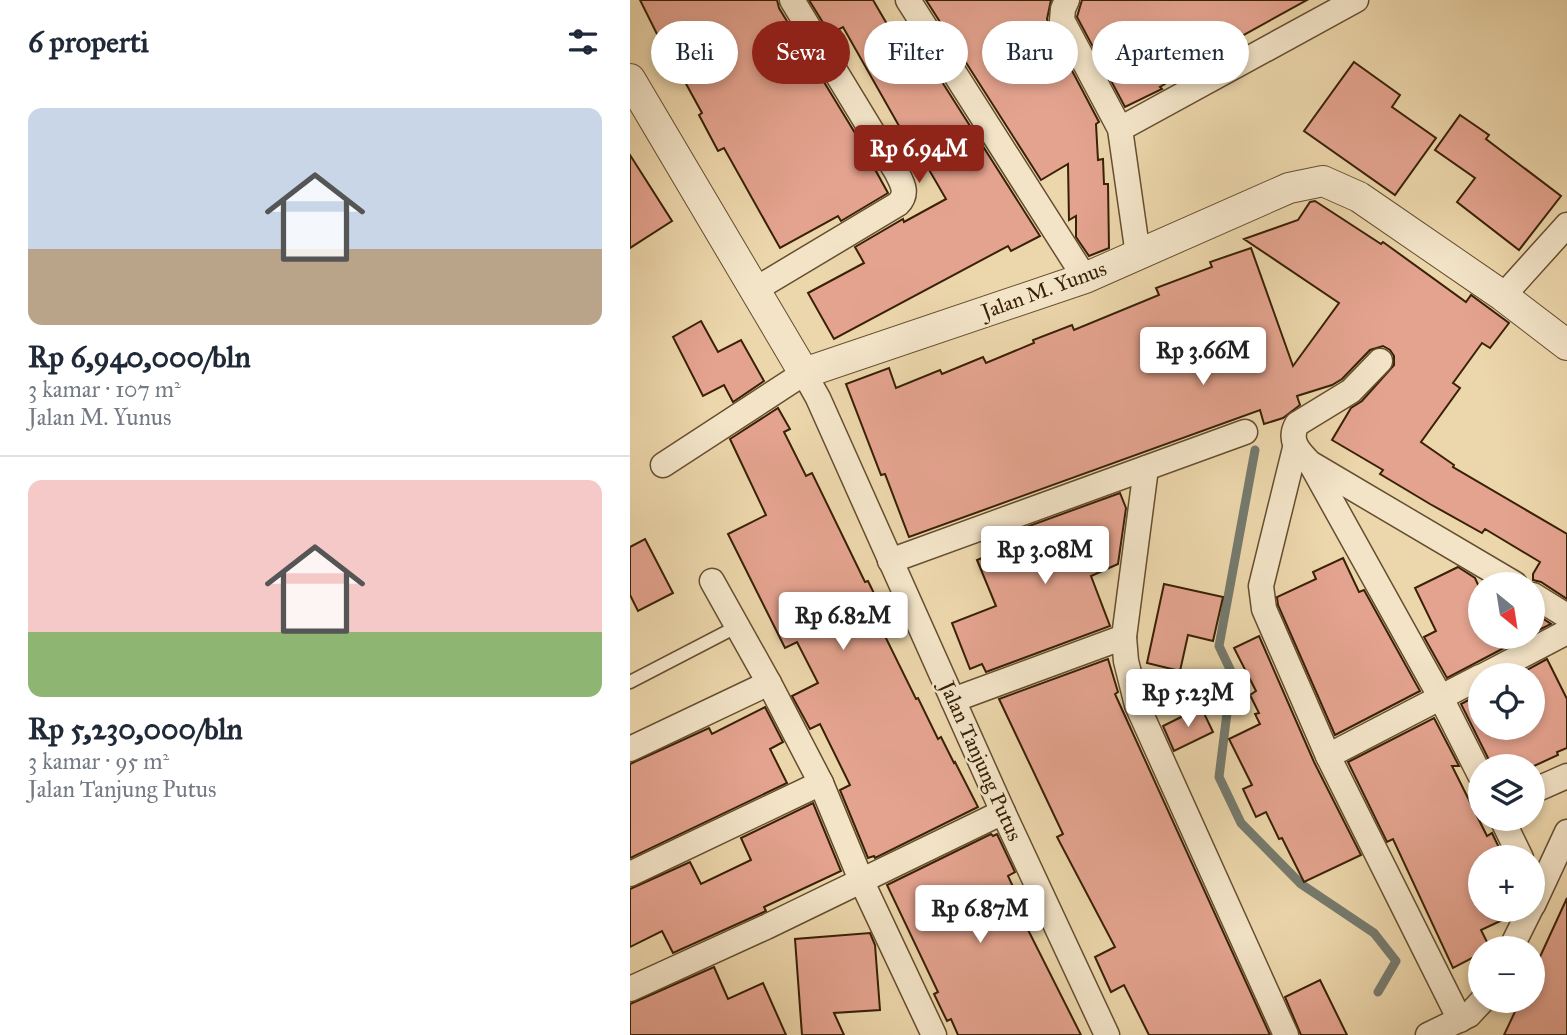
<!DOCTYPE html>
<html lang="id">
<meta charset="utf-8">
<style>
body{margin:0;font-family:"IM FELL Great Primer",serif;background:#f2f2f3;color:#1f2937;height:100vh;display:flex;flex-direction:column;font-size:26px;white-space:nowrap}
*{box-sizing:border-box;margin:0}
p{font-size:23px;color:#747a83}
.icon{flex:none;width:38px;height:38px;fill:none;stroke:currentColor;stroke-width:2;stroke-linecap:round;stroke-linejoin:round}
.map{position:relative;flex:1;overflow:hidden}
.panel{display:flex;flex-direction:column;background:#fff;width:630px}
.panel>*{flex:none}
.banner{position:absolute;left:21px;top:21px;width:665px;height:63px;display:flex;gap:14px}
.needle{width:46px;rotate:150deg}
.buttons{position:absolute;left:838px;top:572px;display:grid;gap:14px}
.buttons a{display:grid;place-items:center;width:77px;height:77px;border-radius:50%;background:#fff;box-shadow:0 4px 10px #0003;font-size:35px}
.price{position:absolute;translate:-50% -60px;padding:0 16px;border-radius:7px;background:#fff;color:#222;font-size:23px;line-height:46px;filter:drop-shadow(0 2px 4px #0008)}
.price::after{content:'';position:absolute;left:50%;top:42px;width:21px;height:16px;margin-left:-10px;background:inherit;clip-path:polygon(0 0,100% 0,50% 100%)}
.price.current{background:#8f2418;color:#fff}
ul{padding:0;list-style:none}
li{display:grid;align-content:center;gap:14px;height:371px;padding:0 28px}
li+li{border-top:2px solid #e0e1e3}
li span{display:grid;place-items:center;height:217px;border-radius:14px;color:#555}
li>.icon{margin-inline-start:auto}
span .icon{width:126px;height:126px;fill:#fffc;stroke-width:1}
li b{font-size:30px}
h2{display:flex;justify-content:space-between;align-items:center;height:84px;padding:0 28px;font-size:30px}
.pill{padding:0 24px;border-radius:32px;background:#fff;box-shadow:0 4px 10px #0003;font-size:24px;line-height:63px}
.pill.current{background:#8f2418;color:#fff}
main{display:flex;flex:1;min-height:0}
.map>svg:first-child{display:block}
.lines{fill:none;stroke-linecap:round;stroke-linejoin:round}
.stream{stroke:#757a6e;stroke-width:9}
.building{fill:#e4a38f;stroke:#382106;stroke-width:2}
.service-casing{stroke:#654e2f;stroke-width:15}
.minor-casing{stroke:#654e2f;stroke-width:27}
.tertiary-casing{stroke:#654e2f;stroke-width:32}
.service{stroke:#f3e4c8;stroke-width:12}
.minor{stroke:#f3e4c8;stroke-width:24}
.tertiary{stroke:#f3e4c8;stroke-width:30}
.labels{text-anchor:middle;stroke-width:5;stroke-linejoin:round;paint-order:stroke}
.street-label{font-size:21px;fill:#382106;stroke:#f3e4c8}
</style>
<main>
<section class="panel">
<h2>6 properti<svg class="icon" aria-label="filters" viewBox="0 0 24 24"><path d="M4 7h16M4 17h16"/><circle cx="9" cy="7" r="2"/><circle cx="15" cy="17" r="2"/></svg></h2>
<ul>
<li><span style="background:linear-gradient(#c9d6e8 65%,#b9a48a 0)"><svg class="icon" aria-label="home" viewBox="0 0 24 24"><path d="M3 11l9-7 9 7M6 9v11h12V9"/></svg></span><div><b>Rp 6,940,000/bln</b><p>3 kamar · 107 m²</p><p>Jalan M. Yunus</p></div></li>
<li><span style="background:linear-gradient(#f6c9c9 70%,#8fb573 0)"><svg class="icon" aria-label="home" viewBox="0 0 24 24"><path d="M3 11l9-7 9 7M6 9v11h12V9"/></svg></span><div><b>Rp 5,230,000/bln</b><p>3 kamar · 95 m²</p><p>Jalan Tanjung Putus</p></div></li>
</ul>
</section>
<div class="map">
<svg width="937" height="1035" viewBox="0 0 937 1035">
<rect width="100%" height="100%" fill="#ecd6ab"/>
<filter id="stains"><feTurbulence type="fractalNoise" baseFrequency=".00286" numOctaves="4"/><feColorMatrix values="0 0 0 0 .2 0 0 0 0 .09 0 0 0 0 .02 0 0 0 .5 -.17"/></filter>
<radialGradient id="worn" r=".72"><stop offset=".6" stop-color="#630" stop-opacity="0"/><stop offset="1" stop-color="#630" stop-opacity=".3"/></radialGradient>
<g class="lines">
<path class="stream" d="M 625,450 L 589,646 L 608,686 L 597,713 L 589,777 L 611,823 L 671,884 L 744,933 L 766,961 L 748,992"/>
</g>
<g class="building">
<path d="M 10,0 L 147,0 L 149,8 L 225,133 L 258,193 L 211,221 L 208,216 L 150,248 L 94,148 L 88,151 L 69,115 L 72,113 L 49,71 L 46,72 Z"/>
<path d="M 179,0 L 243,0 L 285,72 L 300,63 L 410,236 L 381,251 L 378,246 L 204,339 L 178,293 L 234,263 L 225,247 L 273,219 L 274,222 L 316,199 L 294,161 L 290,163 L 213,27 L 200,34 Z"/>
<path d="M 296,0 L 421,0 L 417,19 L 419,27 L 469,122 L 466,124 L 468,160 L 473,159 L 474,184 L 478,184 L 479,248 L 459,256 L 446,237 L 446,216 L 439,220 L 438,164 L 411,180 Z"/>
<path d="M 452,0 L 677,0 L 574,57 L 575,60 L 530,87 L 532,89 L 495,107 L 447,17 Z"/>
<path d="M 724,62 L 770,95 L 762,107 L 806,138 L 765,195 L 674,131 Z"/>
<path d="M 830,115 L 859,135 L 856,139 L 931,196 L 889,250 L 827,202 L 845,178 L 805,150 Z"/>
<path d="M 0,155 L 42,221 L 0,248 Z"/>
<path d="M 685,201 L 751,244 L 753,242 L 836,302 L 841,295 L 879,323 L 860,348 L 852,343 L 823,383 L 830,388 L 791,442 L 824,465 L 823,467 L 937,534 L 937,599 L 911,582 L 903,580 L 903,574 L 910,562 L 855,529 L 852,533 L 800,504 L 750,474 L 753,470 L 702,440 L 721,408 L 732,401 L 764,365 L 764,356 L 760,350 L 753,346 L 740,350 L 712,379 L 702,385 L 667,396 L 670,405 L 653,418 L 634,424 L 630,410 L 279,537 L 255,474 L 251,475 L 216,384 L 259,368 L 266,388 L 310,370 L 312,374 L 353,357 L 356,363 L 404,343 L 403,340 L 442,325 L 444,330 L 529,295 L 526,288 L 582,267 L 580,262 L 621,248 L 663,366 L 709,303 L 614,239 L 668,220 L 680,202 Z"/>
<path d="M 71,321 L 88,352 L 111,340 L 134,381 L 103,402 L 94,385 L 73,396 L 43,337 Z"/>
<path d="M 148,408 L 160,429 L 154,432 L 176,476 L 182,473 L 235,582 L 238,581 L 256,618 L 248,622 L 286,699 L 288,698 L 308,739 L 311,737 L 324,763 L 325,762 L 348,807 L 245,858 L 244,856 L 238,858 L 210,790 L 220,785 L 190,724 L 180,729 L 162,696 L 188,683 L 167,642 L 155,648 L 98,534 L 136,515 L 100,439 Z"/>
<path d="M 490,493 L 496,508 L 488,564 L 461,576 L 480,626 L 356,672 L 352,664 L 340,669 L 322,623 L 366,606 L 347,560 L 393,541 L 388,530 Z"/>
<path d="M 15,539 L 43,593 L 8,611 L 0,595 L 0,547 Z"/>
<path d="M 713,558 L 729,592 L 734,590 L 790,691 L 705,735 L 648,605 L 647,597 L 686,579 L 683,572 Z"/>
<path d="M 828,567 L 845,578 L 850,589 L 850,637 L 895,637 L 817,678 L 794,637 L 806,631 L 785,588 Z"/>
<path d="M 534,584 L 593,597 L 583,641 L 558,635 L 550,671 L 517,663 Z"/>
<path d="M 903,612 L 921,624 L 903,633 Z"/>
<path d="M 629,636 L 684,762 L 731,855 L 674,882 L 652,838 L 649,839 L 636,812 L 626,817 L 613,789 L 622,785 L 599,739 L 630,724 L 625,714 L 629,713 L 620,695 L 626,691 L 604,648 Z"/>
<path d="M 478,659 L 488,692 L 485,694 L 640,1035 L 519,1035 L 494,985 L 481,992 L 465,957 L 485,947 L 427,837 L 433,834 L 369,699 Z"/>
<path d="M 917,659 L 937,699 L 937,748 L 927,752 L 928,755 L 904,766 L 862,766 L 831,704 L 850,694 L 850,728 L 903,728 L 903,676 L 886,676 Z"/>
<path d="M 135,707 L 153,742 L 140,749 L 157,783 L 0,858 L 0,764 L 79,728 L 82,734 Z"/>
<path d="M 571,707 L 583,732 L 544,751 L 533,726 Z"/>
<path d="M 804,718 L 829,766 L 822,766 L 857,836 L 862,833 L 874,858 L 850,858 L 850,910 L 883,910 L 881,916 L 851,930 L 860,948 L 850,948 L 850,954 L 823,968 L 763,839 L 757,842 L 718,762 Z"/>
<path d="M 183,803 L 211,871 L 134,907 L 136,911 L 43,953 L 32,931 L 0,947 L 0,889 L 60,862 L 71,884 L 121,860 L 111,838 Z"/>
<path d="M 361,834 L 363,836 L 367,834 L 385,872 L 378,876 L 391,904 L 386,906 L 451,1035 L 328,1035 L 321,1019 L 317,1021 L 304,994 L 308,992 L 257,885 Z"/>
<path d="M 937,898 L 937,1035 L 874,1035 L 890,1001 L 903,1001 L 903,972 Z"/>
<path d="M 240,933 L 245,945 L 250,1010 L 204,1013 L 214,1035 L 172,1035 L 165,939 Z"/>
<path d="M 84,967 L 98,999 L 133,983 L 156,1035 L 0,1035 L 0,1004 Z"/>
<path d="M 690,980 L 717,1035 L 671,1035 L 655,997 Z"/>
</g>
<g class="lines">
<defs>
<path id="service" d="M 0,682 L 108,626"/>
<g id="minor">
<path d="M 278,0 L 455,278"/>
<path d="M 437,0 L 433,9 L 432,20 L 490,129 L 508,255"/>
<path d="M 490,129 L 726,0"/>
<path d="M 126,289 L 268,204 C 279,193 272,183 266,171 L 162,0"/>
<path d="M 873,296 L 937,225"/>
<path d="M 750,361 L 721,391 L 667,424 C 658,440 668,451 680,463 L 885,584"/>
<path d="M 665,448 L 631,586 L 634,609 L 698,756 L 830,1020"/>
<path d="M 33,465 L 174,373 L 188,398 L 373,812 L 477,1035"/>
<path d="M 682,466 L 811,698 L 850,775"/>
<path d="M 516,468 L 494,637 L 496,661 L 507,705 L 656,1035"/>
<path d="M 260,561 L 615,432"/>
<path d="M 82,581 L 139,683 L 191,783 L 231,880 L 304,1035"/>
<path d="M 903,595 L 937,616"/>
<path d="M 853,676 L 937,632"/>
<path d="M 323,700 L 494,637"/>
<path d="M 0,749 L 139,683"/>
<path d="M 698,756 L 850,677"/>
<path d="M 903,791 L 937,776"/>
<path d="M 872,819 L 891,858"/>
<path d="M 0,874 L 191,783"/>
<path d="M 903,905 L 937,832"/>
<path d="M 881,948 L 900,910"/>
<path d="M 0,989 L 136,927 L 373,812"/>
<path d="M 798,1035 L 839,1015 L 852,1001"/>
</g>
<path id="tertiary" d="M 0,79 L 174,373 L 455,278 L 659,188 L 693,181 L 729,197 L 873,296 L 937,345"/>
</defs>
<use href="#service" class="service-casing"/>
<use href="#minor" class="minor-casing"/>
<use href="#tertiary" class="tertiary-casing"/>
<use href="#service" class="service"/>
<use href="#minor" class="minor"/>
<use href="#tertiary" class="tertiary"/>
</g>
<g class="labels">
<g class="street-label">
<text transform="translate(414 290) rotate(-20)" y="7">Jalan M. Yunus</text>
<text transform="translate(351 761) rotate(66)" y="7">Jalan Tanjung Putus</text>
</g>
</g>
<rect width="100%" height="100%" filter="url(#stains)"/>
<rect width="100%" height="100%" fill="url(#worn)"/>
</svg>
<div class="buttons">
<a><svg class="needle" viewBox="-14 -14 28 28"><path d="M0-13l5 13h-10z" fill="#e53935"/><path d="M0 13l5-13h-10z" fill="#747a83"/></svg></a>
<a><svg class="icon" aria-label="locate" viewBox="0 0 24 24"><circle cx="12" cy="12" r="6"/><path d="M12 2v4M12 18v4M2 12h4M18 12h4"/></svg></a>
<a><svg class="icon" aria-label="layers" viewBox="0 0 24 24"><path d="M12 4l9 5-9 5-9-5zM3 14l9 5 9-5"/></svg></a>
<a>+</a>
<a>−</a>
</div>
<b class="price current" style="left:289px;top:185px">Rp 6.94M</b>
<b class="price" style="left:573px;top:387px">Rp 3.66M</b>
<b class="price" style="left:415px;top:586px">Rp 3.08M</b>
<b class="price" style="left:213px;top:652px">Rp 6.82M</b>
<b class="price" style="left:558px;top:729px">Rp 5.23M</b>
<b class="price" style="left:350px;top:945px">Rp 6.87M</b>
<div class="banner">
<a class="pill">Beli</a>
<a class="pill current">Sewa</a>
<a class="pill">Filter</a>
<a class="pill">Baru</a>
<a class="pill">Apartemen</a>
</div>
</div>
</main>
